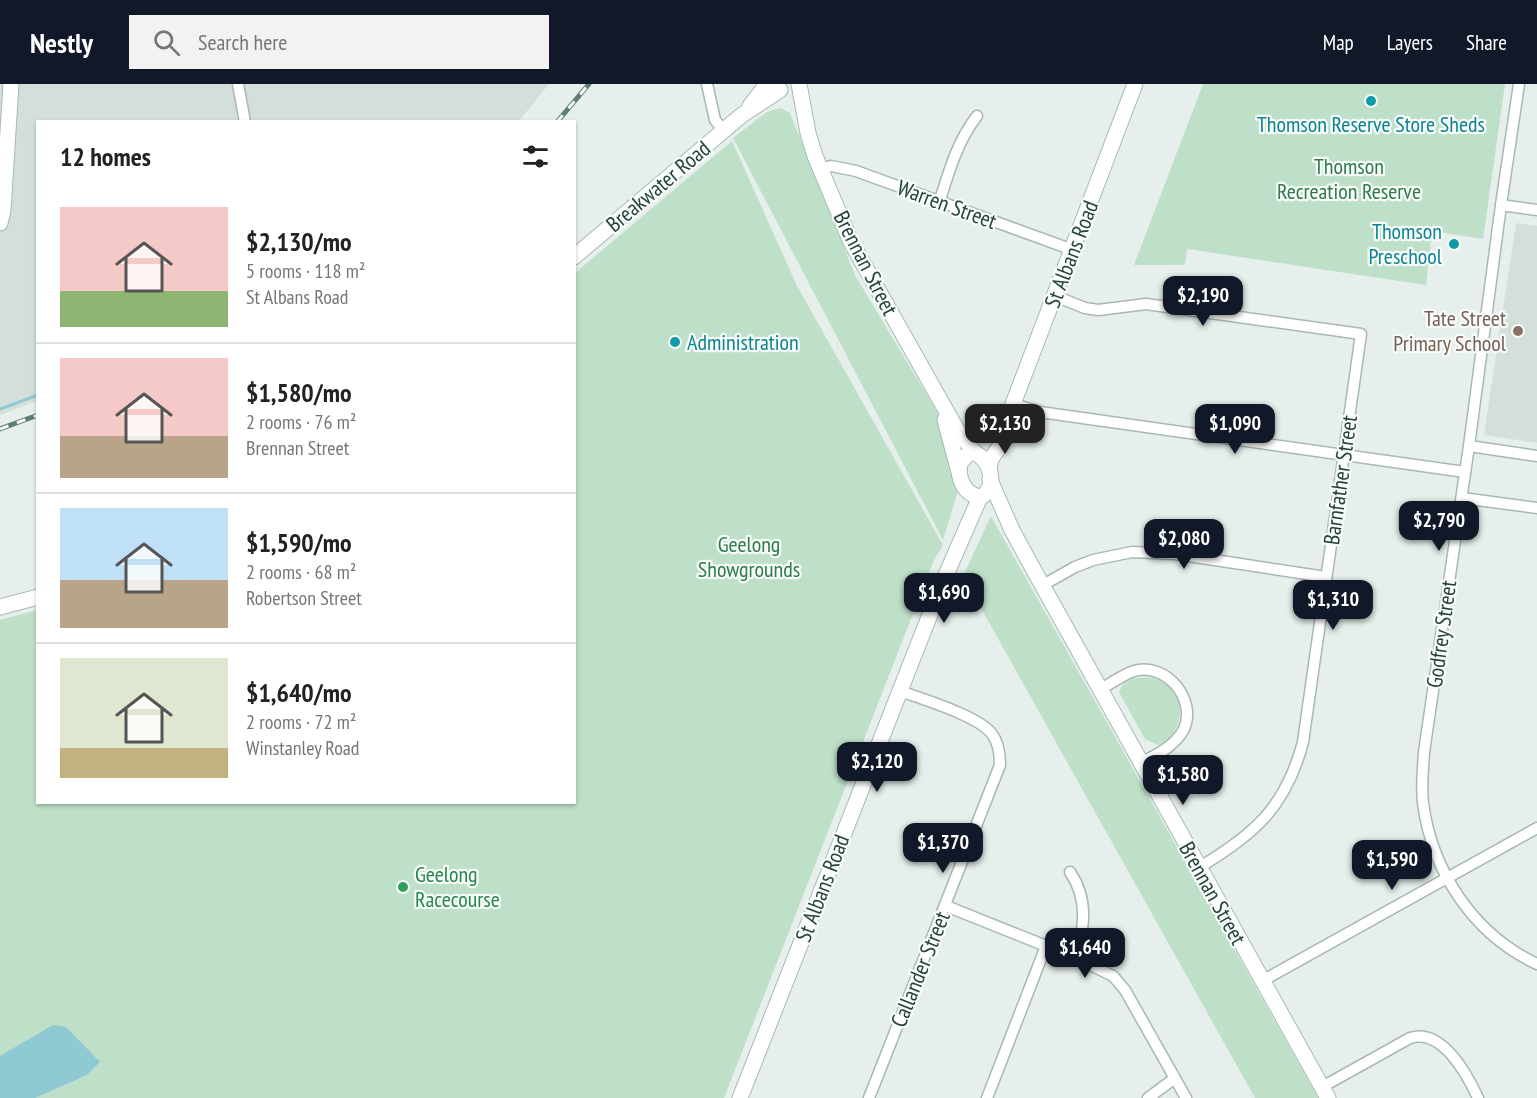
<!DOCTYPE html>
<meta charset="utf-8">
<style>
body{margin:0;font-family:"PT Sans Narrow",sans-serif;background:#f2f2f2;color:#222;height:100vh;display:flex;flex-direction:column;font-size:22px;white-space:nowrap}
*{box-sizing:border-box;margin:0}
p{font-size:20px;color:#767676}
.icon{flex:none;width:33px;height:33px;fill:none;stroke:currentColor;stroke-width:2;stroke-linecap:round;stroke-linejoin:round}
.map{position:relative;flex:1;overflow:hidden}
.sheet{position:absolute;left:36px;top:36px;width:540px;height:684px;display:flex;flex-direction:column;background:#fff;border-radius:0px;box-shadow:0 2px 4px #0004}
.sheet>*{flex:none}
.price{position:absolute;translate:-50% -51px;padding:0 14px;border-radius:12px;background:#111827;color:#fff;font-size:20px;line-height:39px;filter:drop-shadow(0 2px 3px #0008)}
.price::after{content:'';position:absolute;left:50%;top:36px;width:18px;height:14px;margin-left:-9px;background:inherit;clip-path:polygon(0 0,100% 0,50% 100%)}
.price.active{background:#222;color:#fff}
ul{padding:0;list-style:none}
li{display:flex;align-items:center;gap:18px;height:150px;padding:0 24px}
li+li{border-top:2px solid #e0e0e0}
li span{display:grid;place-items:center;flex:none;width:168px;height:120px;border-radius:0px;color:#555}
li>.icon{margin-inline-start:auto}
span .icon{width:72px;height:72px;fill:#fffc;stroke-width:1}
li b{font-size:26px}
h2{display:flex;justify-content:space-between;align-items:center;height:72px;padding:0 24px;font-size:26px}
header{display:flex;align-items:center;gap:36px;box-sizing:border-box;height:84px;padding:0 30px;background:#111827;color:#fff}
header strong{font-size:28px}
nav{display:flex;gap:33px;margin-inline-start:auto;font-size:21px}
.search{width:420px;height:54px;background:#f2f2f2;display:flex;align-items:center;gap:15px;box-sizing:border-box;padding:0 21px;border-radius:0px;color:#767676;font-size:22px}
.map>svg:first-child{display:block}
.built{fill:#d4dfda}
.green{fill:#bfe0c8}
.water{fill:#8ec9d4}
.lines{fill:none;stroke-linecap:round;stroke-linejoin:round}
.stream{stroke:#8ec9d4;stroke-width:3}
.street-casing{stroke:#a8b8b2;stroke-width:13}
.secondary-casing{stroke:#a4bbb3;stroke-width:17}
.street{stroke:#fff;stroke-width:10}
.secondary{stroke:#fff;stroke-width:15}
.rail-casing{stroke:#5f7d75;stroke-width:5}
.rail{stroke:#f7fbf9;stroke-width:3;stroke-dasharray:9;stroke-linecap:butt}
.culture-dot{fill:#0f9aa8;stroke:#f7fbf9;stroke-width:2}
.education-dot{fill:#8d6e63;stroke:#f7fbf9;stroke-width:2}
.leisure-dot{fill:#2e9e5b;stroke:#f7fbf9;stroke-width:2}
.labels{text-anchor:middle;stroke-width:4.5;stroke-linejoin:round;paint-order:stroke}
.culture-label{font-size:22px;fill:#0d838f;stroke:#f7fbf9}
.park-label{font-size:22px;fill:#2d7a4b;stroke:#f7fbf9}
.street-label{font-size:22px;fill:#24423a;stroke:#f7fbf9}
.education-label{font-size:22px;fill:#785e54;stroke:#f7fbf9;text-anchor:end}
.leisure-label{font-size:22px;fill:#27864d;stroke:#f7fbf9;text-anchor:start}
</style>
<header>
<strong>Nestly</strong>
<div class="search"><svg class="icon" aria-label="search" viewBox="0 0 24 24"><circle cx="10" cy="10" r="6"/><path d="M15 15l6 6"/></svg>Search here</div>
<nav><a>Map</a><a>Layers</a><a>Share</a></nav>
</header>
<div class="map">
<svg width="1537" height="1014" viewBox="0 0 1537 1014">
<rect width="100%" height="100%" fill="#e6efeb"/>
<g class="built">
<path d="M 0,0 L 549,0 L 519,37 L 38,38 L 37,317 L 0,331 Z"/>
<path d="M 1516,139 L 1537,142 L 1537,359 L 1484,351 Z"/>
</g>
<g class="green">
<path d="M 1203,0 L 1505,0 L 1483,155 L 1432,147 L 1426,201 L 1187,165 L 1185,181 L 1134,181 Z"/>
<path d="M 780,24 L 790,29 L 855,191 L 938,330 L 958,407 L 943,456 L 733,54 L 767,28 Z"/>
<path d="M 732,57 L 797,202 L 943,461 L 934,476 L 724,1014 L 0,1014 L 0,536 L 37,526 L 38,718 L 574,718 L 575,189 Z"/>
<path d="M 991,432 L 1318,1014 L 1255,1014 L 963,492 Z"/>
<path d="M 1147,593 C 1155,595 1163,597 1169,602 C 1188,620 1181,653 1158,661 L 1145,655 L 1119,608 C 1123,595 1136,594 1147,593 Z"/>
</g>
<path class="water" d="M 53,941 L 66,943 L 100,978 L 87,991 L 35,1014 L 0,1014 L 0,972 Z"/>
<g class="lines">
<path class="stream" d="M 0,325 L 38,311"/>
<defs>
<g id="street">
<path d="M 238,0 L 245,38"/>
<path d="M 707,0 L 715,36 L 724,47"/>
<path d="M 1519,0 L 1501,121 L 1469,362 L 1424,668 C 1423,685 1421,702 1423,719 C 1432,787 1473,850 1537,880"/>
<path d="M 821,85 L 831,82 L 856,87 L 1073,166"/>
<path d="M 940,116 C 949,87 958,56 977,32"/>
<path d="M 1501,121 L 1537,126"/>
<path d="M 1055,212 L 1085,224 L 1098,226 L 1146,220 L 1361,250 L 1303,658 C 1286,723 1254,751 1198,784"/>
<path d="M 1013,320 L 1040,328 L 1465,388"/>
<path d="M 1469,362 L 1537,372"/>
<path d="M 1462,414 L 1537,424"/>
<path d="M 1043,501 L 1075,483 L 1093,476 L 1132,468 L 1175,470 L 1326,493"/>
<path d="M 1101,605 C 1112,599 1122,591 1134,587 C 1166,578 1197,615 1184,645 C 1175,662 1157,671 1140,679"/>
<path d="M 1070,788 C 1089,816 1084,843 1076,874"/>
<path d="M 946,822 L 1076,874 L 1113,892 L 1125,906 L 1186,1014"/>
<path d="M 1262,897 L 1537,744"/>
<path d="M 1322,1003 L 1410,954 C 1442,944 1467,990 1478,1014"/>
<path d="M 869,1014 L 1000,681 C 1000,670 999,659 992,650 C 979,632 922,615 900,607"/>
<path d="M 987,1014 L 1046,862"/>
<path d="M 1148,1014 L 1175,994"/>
</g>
<g id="secondary">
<path d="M 799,0 L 808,49 L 815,72 L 851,158 L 957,346 L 974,368"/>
<path d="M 750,22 L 767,0"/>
<path d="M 0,139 L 3,126 L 11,0"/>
<path d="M 574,173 L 742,31 L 780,6"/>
<path d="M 945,336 L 959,388"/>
<path d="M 972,368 C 990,372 999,403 981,413 C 964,411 957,394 960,379 L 966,372 Z"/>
<path d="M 989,384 L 991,375 L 1000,362 L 1013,320 L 1135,0"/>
<path d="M 990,396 L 1012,446 L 1031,481 L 1328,1014"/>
<path d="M 0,523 L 38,513"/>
<path d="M 740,1014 L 942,500 L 980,413"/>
</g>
</defs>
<use href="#street" class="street-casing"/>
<use href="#secondary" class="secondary-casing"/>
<use href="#street" class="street"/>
<use href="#secondary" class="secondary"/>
<defs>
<g id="rail">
<path d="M 557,38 L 589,0"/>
<path d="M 0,345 L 38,331"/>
</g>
</defs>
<use href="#rail" class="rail-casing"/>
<use href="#rail" class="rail"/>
</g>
<g class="culture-dot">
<circle cx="1371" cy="17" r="6"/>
<circle cx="1454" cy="160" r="6"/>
<circle cx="675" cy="258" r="6"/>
</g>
<circle class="education-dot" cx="1518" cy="247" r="6"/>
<circle class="leisure-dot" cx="403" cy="803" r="6"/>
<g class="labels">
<g class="culture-label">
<text x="1371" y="48">Thomson Reserve Store Sheds</text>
<text x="1442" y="155" text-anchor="end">Thomson<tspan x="1442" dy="25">Preschool</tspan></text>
<text x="687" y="266" text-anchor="start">Administration</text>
</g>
<g class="park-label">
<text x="1349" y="90">Thomson<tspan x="1349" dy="25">Recreation Reserve</tspan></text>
<text x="749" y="468">Geelong<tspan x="749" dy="25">Showgrounds</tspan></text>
</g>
<g class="street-label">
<text transform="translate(658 102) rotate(-40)" y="8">Breakwater Road</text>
<text transform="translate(947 120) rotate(20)" y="8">Warren Street</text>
<text transform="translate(1071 170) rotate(-69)" y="8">St Albans Road</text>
<text transform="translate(866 179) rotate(63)" y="8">Brennan Street</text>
<text transform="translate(1340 396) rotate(-82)" y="8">Barnfather Street</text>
<text transform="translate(1441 550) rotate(-82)" y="8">Godfrey Street</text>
<text transform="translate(822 804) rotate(-69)" y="8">St Albans Road</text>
<text transform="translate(1213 809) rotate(61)" y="8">Brennan Street</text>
<text transform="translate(920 885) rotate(-68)" y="8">Callander Street</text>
</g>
<g class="education-label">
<text x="1506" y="242">Tate Street<tspan x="1506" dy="25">Primary School</tspan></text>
</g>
<g class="leisure-label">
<text x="415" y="798">Geelong<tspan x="415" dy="25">Racecourse</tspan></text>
</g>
</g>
</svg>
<b class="price" style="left:1203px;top:243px">$2,190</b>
<b class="price active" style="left:1005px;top:371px">$2,130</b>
<b class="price" style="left:1235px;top:371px">$1,090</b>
<b class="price" style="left:1439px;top:468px">$2,790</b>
<b class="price" style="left:1184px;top:486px">$2,080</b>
<b class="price" style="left:944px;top:540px">$1,690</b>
<b class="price" style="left:1333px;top:547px">$1,310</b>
<b class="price" style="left:877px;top:709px">$2,120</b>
<b class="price" style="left:1183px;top:722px">$1,580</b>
<b class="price" style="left:943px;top:790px">$1,370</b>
<b class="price" style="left:1392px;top:807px">$1,590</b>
<b class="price" style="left:1085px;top:895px">$1,640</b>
<section class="sheet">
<h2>12 homes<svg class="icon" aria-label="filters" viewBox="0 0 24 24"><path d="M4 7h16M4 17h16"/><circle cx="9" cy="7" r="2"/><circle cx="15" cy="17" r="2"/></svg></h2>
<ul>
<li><span style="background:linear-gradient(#f6c9c9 70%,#8fb573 0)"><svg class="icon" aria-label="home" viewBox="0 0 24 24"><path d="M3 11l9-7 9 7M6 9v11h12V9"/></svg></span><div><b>$2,130/mo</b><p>5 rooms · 118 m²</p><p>St Albans Road</p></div></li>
<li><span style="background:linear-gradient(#f6c9c9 65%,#b9a48a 0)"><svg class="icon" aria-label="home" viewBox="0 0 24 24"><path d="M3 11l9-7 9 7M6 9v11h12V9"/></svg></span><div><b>$1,580/mo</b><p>2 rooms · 76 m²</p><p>Brennan Street</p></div></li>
<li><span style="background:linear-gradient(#bfe0f5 60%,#b9a48a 0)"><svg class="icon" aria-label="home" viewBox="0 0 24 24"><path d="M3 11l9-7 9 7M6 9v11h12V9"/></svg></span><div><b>$1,590/mo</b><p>2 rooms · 68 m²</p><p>Robertson Street</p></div></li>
<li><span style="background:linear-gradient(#dfe7d0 75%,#c2b280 0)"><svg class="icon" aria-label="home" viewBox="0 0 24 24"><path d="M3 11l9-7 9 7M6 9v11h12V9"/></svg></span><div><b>$1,640/mo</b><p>2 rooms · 72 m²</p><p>Winstanley Road</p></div></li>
</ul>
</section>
</div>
